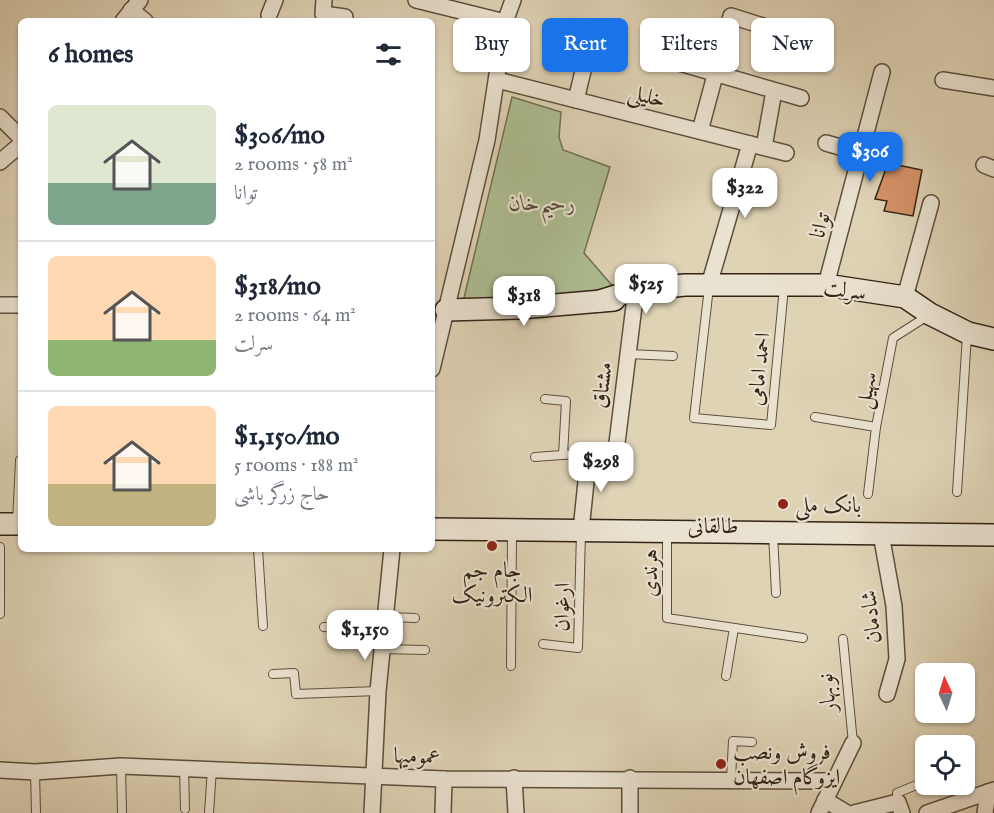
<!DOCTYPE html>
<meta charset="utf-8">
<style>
body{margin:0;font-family:"IM FELL English",Amiri,serif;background:#f6f6f7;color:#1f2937;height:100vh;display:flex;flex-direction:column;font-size:22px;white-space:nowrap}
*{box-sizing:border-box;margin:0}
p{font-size:20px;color:#747a83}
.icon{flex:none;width:33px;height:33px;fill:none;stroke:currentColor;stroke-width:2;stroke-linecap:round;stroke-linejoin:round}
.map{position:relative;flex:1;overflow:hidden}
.sheet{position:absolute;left:18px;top:18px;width:417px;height:534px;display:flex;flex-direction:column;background:#fff;border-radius:9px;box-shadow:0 2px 4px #0004}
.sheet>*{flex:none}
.hud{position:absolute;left:453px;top:18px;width:450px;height:54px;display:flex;gap:12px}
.needle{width:39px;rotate:356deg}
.tools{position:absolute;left:915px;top:663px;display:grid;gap:12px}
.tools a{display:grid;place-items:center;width:60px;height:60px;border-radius:9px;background:#fff;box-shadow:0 2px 4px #0004;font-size:30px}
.price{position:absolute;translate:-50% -51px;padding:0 14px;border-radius:12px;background:#fff;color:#222;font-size:20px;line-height:39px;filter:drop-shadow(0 2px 3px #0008)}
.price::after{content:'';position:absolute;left:50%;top:36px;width:18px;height:14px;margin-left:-9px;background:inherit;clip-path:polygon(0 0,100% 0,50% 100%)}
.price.current{background:#1a73e8;color:#fff}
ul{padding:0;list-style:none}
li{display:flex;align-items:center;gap:18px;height:150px;padding:0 30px}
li+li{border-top:2px solid #e0e1e3}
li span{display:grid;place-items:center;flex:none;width:168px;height:120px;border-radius:9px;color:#555}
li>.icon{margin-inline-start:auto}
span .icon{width:72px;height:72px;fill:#fffc;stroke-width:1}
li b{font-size:26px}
h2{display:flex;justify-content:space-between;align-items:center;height:72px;padding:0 30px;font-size:26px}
.pill{padding:0 21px;border-radius:9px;background:#fff;box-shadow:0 2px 4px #0004;font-size:21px;line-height:54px}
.pill.current{background:#1a73e8;color:#fff}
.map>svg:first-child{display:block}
.green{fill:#adbe92;stroke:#707054;stroke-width:1.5}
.building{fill:#d69369;stroke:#322315;stroke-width:1.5}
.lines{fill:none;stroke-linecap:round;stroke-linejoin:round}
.lane-casing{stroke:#5d4f3d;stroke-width:10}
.street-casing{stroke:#5d4f3d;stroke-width:18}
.secondary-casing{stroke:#322315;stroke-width:24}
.lane{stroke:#eae2d0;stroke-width:8}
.street{stroke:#eae2d0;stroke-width:15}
.secondary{stroke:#eae2d0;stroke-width:21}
.poi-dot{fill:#8f2418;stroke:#eae2d0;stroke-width:2}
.labels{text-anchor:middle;stroke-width:4.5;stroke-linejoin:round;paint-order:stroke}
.street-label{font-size:22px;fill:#322315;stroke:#eae2d0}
.park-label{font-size:22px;font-style:italic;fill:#514a34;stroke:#eae2d0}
.poi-label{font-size:22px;fill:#322315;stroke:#eae2d0;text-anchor:start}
</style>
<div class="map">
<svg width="994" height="813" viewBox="0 0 994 813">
<rect width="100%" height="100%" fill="#dfd3b6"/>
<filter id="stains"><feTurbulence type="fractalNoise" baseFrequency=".00333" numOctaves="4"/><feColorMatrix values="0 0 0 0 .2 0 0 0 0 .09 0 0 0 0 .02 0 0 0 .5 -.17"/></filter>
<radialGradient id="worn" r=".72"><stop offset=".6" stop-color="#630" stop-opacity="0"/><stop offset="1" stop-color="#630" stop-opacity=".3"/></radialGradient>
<path class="green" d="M 512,97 L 561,112 L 559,137 L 563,150 L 610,167 L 584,253 L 615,289 L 463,302 Z"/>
<path class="building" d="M 888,163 L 922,170 L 913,216 L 884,211 L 887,201 L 875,199 Z"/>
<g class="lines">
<defs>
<g id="lane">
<path d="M 709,287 L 694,418 L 771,425 L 784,287"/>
<path d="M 628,354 L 673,356"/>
<path d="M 545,399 L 566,401 L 563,455"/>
<path d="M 815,417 L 876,427"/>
<path d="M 535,457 L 589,453"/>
<path d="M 957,492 L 967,335"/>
<path d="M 868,494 L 876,427 L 893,338 L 929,315"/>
<path d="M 17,523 L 20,460"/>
<path d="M 667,532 L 667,618 L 803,638"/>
<path d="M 773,534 L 776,593"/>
<path d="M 0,547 L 0,614"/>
<path d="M 258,549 L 263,626"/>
<path d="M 386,617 L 415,618"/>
<path d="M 324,627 L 384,632"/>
<path d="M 843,639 L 853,743"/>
<path d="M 543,644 L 578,648 L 581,532"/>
<path d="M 382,649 L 425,650"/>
<path d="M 511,666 L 512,533"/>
<path d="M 273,674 L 294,673 L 296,694 L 378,691"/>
<path d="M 726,676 L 734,628"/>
<path d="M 121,766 L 122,813"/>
<path d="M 184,767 L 185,809"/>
<path d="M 35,772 L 36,813"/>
<path d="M 731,779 L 733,741 L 752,742"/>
<path d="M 898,802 L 897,793 L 926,781"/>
<path d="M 209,813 L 212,769"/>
</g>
<g id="street">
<path d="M 324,0 L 323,14 L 345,17 L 345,21"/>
<path d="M 416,0 L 505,22"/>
<path d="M 131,10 L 145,21"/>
<path d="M 269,15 L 275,0"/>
<path d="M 123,21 L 140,0"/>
<path d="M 574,38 L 615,50"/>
<path d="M 652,55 L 801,98"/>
<path d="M 497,80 L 786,153"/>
<path d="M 943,80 L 994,88"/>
<path d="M 576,100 L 590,42"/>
<path d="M 0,117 L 21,138"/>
<path d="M 700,131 L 731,16 L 766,27"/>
<path d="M 826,143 L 861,153"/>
<path d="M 764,147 L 774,91"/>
<path d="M 0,162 L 21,144"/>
<path d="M 984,165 L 994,169"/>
<path d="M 709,285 L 750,144"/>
<path d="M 826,285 L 882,72"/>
<path d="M 905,297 L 931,203"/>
<path d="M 0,305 L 21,305"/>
<path d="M 432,369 L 487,140 L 505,22 L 513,0"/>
<path d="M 581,530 L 589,453 L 616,451 L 635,298"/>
<path d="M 881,534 L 894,606 L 897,659 L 887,694"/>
<path d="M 0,770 L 35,772 L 121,766 L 444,779 L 834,781"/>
<path d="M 514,778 L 516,813"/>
<path d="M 630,778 L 630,813"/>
<path d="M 825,800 L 847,813"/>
<path d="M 372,813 L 378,691 L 392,549"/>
<path d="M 443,813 L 444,779"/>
<path d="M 819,813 L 853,743"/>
<path d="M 854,813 L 898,802 L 902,813"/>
<path d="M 927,813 L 994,790"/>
<path d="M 985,813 L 988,792"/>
</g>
<g id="secondary">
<path d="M 600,301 L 635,290 L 685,285 L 826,285 L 905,297 L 930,314 L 968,333 L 994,339"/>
<path d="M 446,310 L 520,308 L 614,300"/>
<path d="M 0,524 L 21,524"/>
<path d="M 432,529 L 994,535"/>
</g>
</defs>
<use href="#lane" class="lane-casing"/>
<use href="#street" class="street-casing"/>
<use href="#secondary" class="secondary-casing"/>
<use href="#lane" class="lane"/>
<use href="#street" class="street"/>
<use href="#secondary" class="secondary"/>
</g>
<g class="poi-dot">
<circle cx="783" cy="504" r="6"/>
<circle cx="492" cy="546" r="6"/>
<circle cx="721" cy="764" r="6"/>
</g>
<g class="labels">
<g class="street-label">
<text transform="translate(647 95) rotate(14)" y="8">خلیلی</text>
<text transform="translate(819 225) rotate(-75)" y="8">توانا</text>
<text transform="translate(845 289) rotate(7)" y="8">سرلت</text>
<text transform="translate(758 369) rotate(-84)" y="8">احمد امامی</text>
<text transform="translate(601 385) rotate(-83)" y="8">مشتاق</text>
<text transform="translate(865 390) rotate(-79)" y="8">سهیل</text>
<text x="713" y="533">طالقانی</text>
<text transform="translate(649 573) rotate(-90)" y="8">هرندی</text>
<text transform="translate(561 607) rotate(-89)" y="8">ارغوان</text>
<text transform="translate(870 617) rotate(-96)" y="8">شادمان</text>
<text transform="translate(826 693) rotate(-96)" y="8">نوبهار</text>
<text transform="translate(417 755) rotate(1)" y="8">عمومیها</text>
</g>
<g class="park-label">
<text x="542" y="210">رحیم‌خان</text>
</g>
<g class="poi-label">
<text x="795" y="512">بانک ملی</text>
<text x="492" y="577" text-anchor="middle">جام جم<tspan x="492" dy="25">الکترونیک</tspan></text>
<text x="733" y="759">فروش ونصب<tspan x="733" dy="25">ایزوگام اصفهان</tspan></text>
</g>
</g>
<rect width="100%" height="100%" filter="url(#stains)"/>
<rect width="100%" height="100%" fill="url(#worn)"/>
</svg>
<div class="tools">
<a><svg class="needle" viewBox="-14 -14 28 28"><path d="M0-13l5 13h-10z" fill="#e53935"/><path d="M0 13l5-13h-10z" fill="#747a83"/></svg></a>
<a><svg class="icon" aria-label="locate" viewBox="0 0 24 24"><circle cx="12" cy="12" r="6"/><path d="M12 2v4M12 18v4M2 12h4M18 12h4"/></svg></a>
</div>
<b class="price current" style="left:870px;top:183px">$306</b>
<b class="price" style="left:745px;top:219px">$322</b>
<b class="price" style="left:646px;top:315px">$525</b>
<b class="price" style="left:524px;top:327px">$318</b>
<b class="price" style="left:601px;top:493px">$298</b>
<b class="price" style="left:365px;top:661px">$1,150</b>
<div class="hud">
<a class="pill">Buy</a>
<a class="pill current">Rent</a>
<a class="pill">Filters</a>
<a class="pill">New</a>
</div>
<section class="sheet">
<h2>6 homes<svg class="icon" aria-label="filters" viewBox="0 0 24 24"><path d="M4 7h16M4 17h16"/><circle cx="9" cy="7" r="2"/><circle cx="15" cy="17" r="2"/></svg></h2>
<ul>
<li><span style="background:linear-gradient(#dfe7d0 65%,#7fa58c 0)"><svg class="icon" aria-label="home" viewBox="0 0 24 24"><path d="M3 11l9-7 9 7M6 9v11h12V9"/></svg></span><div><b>$306/mo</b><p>2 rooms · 58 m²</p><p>توانا</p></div></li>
<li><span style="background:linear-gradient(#ffd9b3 70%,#8fb573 0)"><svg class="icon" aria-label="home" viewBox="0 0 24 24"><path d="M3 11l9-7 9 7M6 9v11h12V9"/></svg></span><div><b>$318/mo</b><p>2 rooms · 64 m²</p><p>سرلت</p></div></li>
<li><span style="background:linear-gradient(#ffd9b3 65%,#c2b280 0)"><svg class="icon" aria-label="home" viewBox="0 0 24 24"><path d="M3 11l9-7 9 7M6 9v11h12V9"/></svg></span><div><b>$1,150/mo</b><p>5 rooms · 188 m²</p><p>حاج زرگر باشی</p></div></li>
</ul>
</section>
</div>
